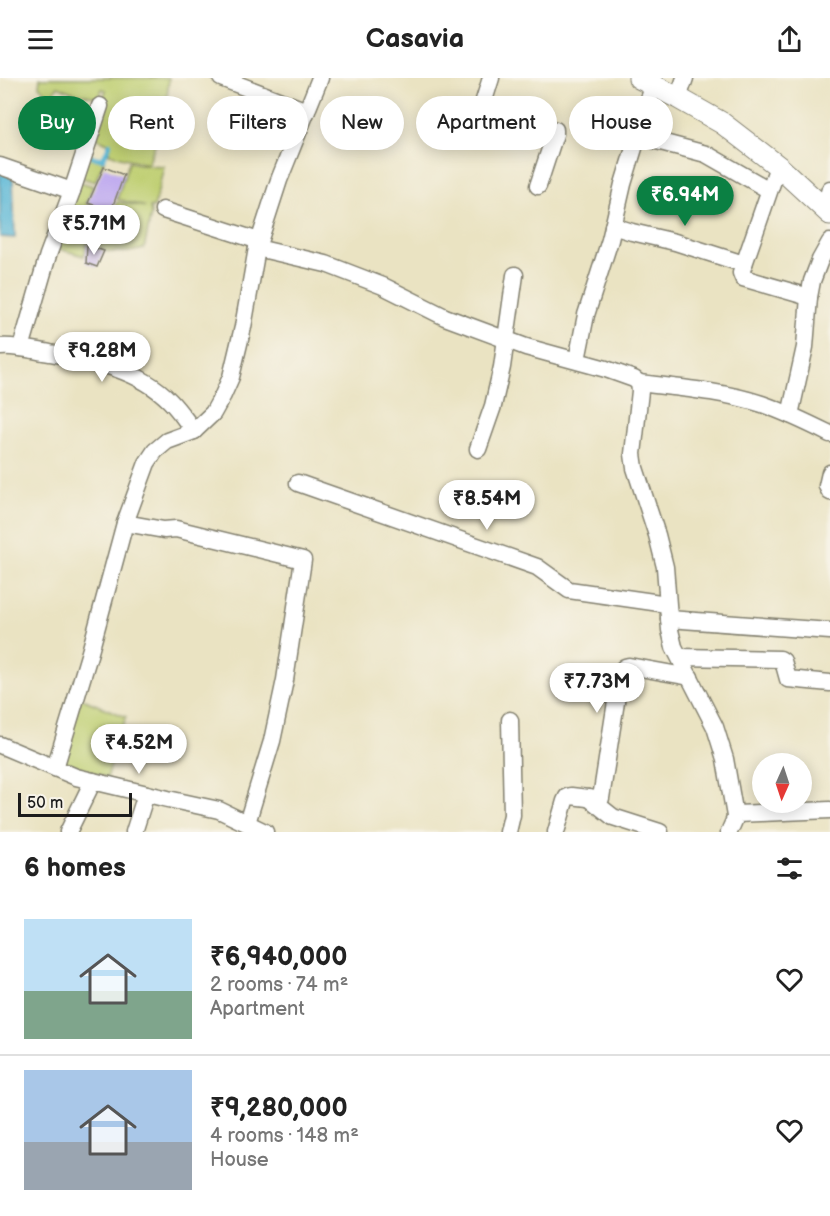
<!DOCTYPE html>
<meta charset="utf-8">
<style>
body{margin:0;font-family:"Balsamiq Sans",sans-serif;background:#f6f6f6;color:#222;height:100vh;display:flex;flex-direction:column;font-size:22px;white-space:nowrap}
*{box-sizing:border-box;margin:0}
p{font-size:20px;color:#767676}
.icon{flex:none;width:33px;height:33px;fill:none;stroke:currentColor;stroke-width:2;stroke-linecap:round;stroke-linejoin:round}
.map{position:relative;height:754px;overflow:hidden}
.panel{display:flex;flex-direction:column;background:#fff;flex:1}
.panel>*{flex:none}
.top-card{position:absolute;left:18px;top:18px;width:795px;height:54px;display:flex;gap:12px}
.needle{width:39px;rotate:183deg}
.buttons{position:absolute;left:752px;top:675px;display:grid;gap:12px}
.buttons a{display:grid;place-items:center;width:60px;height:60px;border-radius:50%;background:#fff;box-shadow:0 3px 15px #0003;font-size:30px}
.scale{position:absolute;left:18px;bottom:15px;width:114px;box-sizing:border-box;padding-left:6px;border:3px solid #1c1c1c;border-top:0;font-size:16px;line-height:21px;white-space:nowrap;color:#1c1c1c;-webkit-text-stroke:4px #f7f3e8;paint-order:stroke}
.price{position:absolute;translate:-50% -51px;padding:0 14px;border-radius:21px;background:#fff;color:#222;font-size:20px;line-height:39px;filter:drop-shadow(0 2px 3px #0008)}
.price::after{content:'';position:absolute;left:50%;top:36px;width:18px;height:14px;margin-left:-9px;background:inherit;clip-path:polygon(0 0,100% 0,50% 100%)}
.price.active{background:#0b8043;color:#fff}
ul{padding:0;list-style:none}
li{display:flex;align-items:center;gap:18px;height:150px;padding:0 24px}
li+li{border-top:2px solid #e0e0e0}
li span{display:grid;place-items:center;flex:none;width:168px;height:120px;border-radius:0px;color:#555}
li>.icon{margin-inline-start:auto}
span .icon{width:72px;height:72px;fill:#fffc;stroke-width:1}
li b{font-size:26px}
h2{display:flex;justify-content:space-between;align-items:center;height:72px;padding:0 24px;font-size:26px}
.pill{padding:0 21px;border-radius:27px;background:#fff;box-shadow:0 3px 15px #0003;font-size:21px;line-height:54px}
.pill.active{background:#0b8043;color:#fff}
header{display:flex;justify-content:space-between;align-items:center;height:78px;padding:0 24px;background:#fff;font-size:27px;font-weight:700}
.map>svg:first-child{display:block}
.green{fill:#bfcf72;stroke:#6e7647;stroke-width:1.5}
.water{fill:#57b6d6;stroke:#3a6979;stroke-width:1.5}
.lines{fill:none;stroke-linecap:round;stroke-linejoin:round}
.stream{stroke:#57b6d6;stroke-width:4.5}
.building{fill:#bda8f0}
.minor-casing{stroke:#83806f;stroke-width:19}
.tertiary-casing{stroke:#83806f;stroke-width:23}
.minor{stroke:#fff;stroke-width:16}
.tertiary{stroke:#fff;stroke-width:21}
</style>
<header><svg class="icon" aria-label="menu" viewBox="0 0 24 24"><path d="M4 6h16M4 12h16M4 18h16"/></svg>Casavia<svg class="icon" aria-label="share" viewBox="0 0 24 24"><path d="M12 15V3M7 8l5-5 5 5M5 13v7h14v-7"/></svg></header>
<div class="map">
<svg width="830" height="754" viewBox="0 0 830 754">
<rect width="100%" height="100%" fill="#f7f3e8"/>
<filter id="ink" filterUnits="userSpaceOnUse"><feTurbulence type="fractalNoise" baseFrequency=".0167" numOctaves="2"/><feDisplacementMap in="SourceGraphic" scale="12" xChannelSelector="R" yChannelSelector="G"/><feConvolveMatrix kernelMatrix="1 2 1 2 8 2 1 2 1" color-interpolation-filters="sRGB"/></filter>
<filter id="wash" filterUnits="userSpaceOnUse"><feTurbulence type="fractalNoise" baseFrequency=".008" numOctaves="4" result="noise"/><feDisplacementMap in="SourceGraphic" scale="24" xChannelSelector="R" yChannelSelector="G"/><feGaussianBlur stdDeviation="1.35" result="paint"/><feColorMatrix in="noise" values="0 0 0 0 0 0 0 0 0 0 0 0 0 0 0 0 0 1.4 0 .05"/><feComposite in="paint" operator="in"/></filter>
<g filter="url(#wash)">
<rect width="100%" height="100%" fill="#eae3c2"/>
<g class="green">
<path d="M 40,0 L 169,0 L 167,19 L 147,20 L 159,23 L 159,40 L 171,42 L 167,58 L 158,58 L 148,86 L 109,76 L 110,66 L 92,58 L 106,12 L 102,11 L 99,20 L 72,14 L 58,8 L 51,18 L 39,8 Z"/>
<path d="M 85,79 L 104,83 L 95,104 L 79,99 Z"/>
<path d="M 129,84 L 145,87 L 164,88 L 154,130 L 150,129 L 151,136 L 144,171 L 128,174 L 109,174 L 88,165 L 89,156 L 84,178 L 52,169 L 77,103 L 93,108 L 86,126 L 94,130 L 90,152 L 98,132 L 111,136 L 117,124 L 146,129 L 117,121 Z"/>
<path d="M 80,620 L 126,639 L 107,700 L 61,682 Z"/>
</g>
<path class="water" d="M 0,93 L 13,100 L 15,160 L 0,159 Z"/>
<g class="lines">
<path class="stream" d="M 86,78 L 103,81 L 110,66"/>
</g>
<g id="blocks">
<g class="building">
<path d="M 104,89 L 124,97 L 111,133 L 88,125 Z"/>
<path d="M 87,167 L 104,173 L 97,189 L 86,185 Z"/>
</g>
</g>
</g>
<g filter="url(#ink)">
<use href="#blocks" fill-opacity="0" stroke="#83806f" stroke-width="1.5"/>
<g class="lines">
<defs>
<g id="minor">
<path d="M 221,0 L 307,33"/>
<path d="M 491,0 L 481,32 L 482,38 L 530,45 L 555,52 L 555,56 L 538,108"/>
<path d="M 678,20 L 685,0"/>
<path d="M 638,58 L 706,76 L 769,112"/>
<path d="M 0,88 L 72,113"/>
<path d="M 778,88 L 741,195 L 743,200 L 809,219"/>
<path d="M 163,132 L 259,163"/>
<path d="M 824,132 L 830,111"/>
<path d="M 613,148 L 632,154 L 675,164 L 744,186"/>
<path d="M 257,170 L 326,186 L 383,208 L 445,239 L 526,269 L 606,291 L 634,301 L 639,305 L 640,313 L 633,376 L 635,390 L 657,457 L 665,489 L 670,552 L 674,569 L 715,649 L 725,681 L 735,738"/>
<path d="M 0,269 C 15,267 35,273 50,275 C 93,283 139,291 170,323 C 179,332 186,343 194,353"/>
<path d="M 21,270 L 48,177 L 72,113 L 100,28"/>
<path d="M 577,282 L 586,237 L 610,162 L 623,106 L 653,8"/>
<path d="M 639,305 C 680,310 722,313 762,326 C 785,334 808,345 830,356"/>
<path d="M 790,337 L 805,269 L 809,219 L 812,203 L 820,182 L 830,164"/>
<path d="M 478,371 L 493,328 L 502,289 L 515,197"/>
<path d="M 830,395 L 827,408 L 830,414"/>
<path d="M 298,405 L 537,489 L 569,512 L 667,526"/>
<path d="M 125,445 L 164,452 L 176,451 L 303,482 L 285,602 L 272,663 L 247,745"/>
<path d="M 669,541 L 830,553"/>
<path d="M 680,579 L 780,581 L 783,583 L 788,601 L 830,605"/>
<path d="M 0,667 L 76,699 L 168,721 L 219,732 L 265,754"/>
<path d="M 55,690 L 90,574 L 125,445 L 147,385 L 155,373 L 167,363 L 194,353 L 213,335 L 223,317 L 231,299 L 243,249 L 257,170 L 279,102 L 320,0"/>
<path d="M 589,720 L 613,739 L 660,754"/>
<path d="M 68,754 L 93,703"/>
<path d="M 134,754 L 146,716"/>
<path d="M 508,754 L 512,737 L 510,642"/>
<path d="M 556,754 L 565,723 L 567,719 L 571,718 L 596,721 L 601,720 L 620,598 L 621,593 L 625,589 L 629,588 L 690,599"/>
<path d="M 729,754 L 737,736 L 830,732"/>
</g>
<path id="tertiary" d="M 639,0 L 678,20 L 722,45 L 778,88 L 830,136"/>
</defs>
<use href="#minor" class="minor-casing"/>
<use href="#tertiary" class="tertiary-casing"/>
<use href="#minor" class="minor"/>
<use href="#tertiary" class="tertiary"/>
</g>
</g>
</svg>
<div class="buttons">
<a><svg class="needle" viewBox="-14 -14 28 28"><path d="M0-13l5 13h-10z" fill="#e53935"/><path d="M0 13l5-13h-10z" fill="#767676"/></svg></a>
</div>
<div class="scale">50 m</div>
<b class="price active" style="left:685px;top:149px">₹6.94M</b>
<b class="price" style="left:94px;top:178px">₹5.71M</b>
<b class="price" style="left:102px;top:305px">₹9.28M</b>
<b class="price" style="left:487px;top:453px">₹8.54M</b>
<b class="price" style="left:597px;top:636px">₹7.73M</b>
<b class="price" style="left:139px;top:697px">₹4.52M</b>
<div class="top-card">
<a class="pill active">Buy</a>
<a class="pill">Rent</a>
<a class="pill">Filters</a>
<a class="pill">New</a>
<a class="pill">Apartment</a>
<a class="pill">House</a>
</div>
</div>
<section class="panel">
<h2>6 homes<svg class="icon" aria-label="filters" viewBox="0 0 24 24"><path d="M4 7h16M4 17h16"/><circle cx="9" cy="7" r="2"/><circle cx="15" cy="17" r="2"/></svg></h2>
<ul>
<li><span style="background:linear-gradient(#bfe0f5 60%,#7fa58c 0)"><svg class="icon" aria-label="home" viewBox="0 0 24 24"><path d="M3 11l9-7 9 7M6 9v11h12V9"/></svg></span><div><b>₹6,940,000</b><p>2 rooms · 74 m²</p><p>Apartment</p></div><svg class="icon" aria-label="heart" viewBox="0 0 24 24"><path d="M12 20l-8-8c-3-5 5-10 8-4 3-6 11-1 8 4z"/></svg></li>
<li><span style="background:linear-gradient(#a9c7e8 60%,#9aa5b1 0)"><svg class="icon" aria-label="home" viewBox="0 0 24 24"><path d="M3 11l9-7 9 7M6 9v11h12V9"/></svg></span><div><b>₹9,280,000</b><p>4 rooms · 148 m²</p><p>House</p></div><svg class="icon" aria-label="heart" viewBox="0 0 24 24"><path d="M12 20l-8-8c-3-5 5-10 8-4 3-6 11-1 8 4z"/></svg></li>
</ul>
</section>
